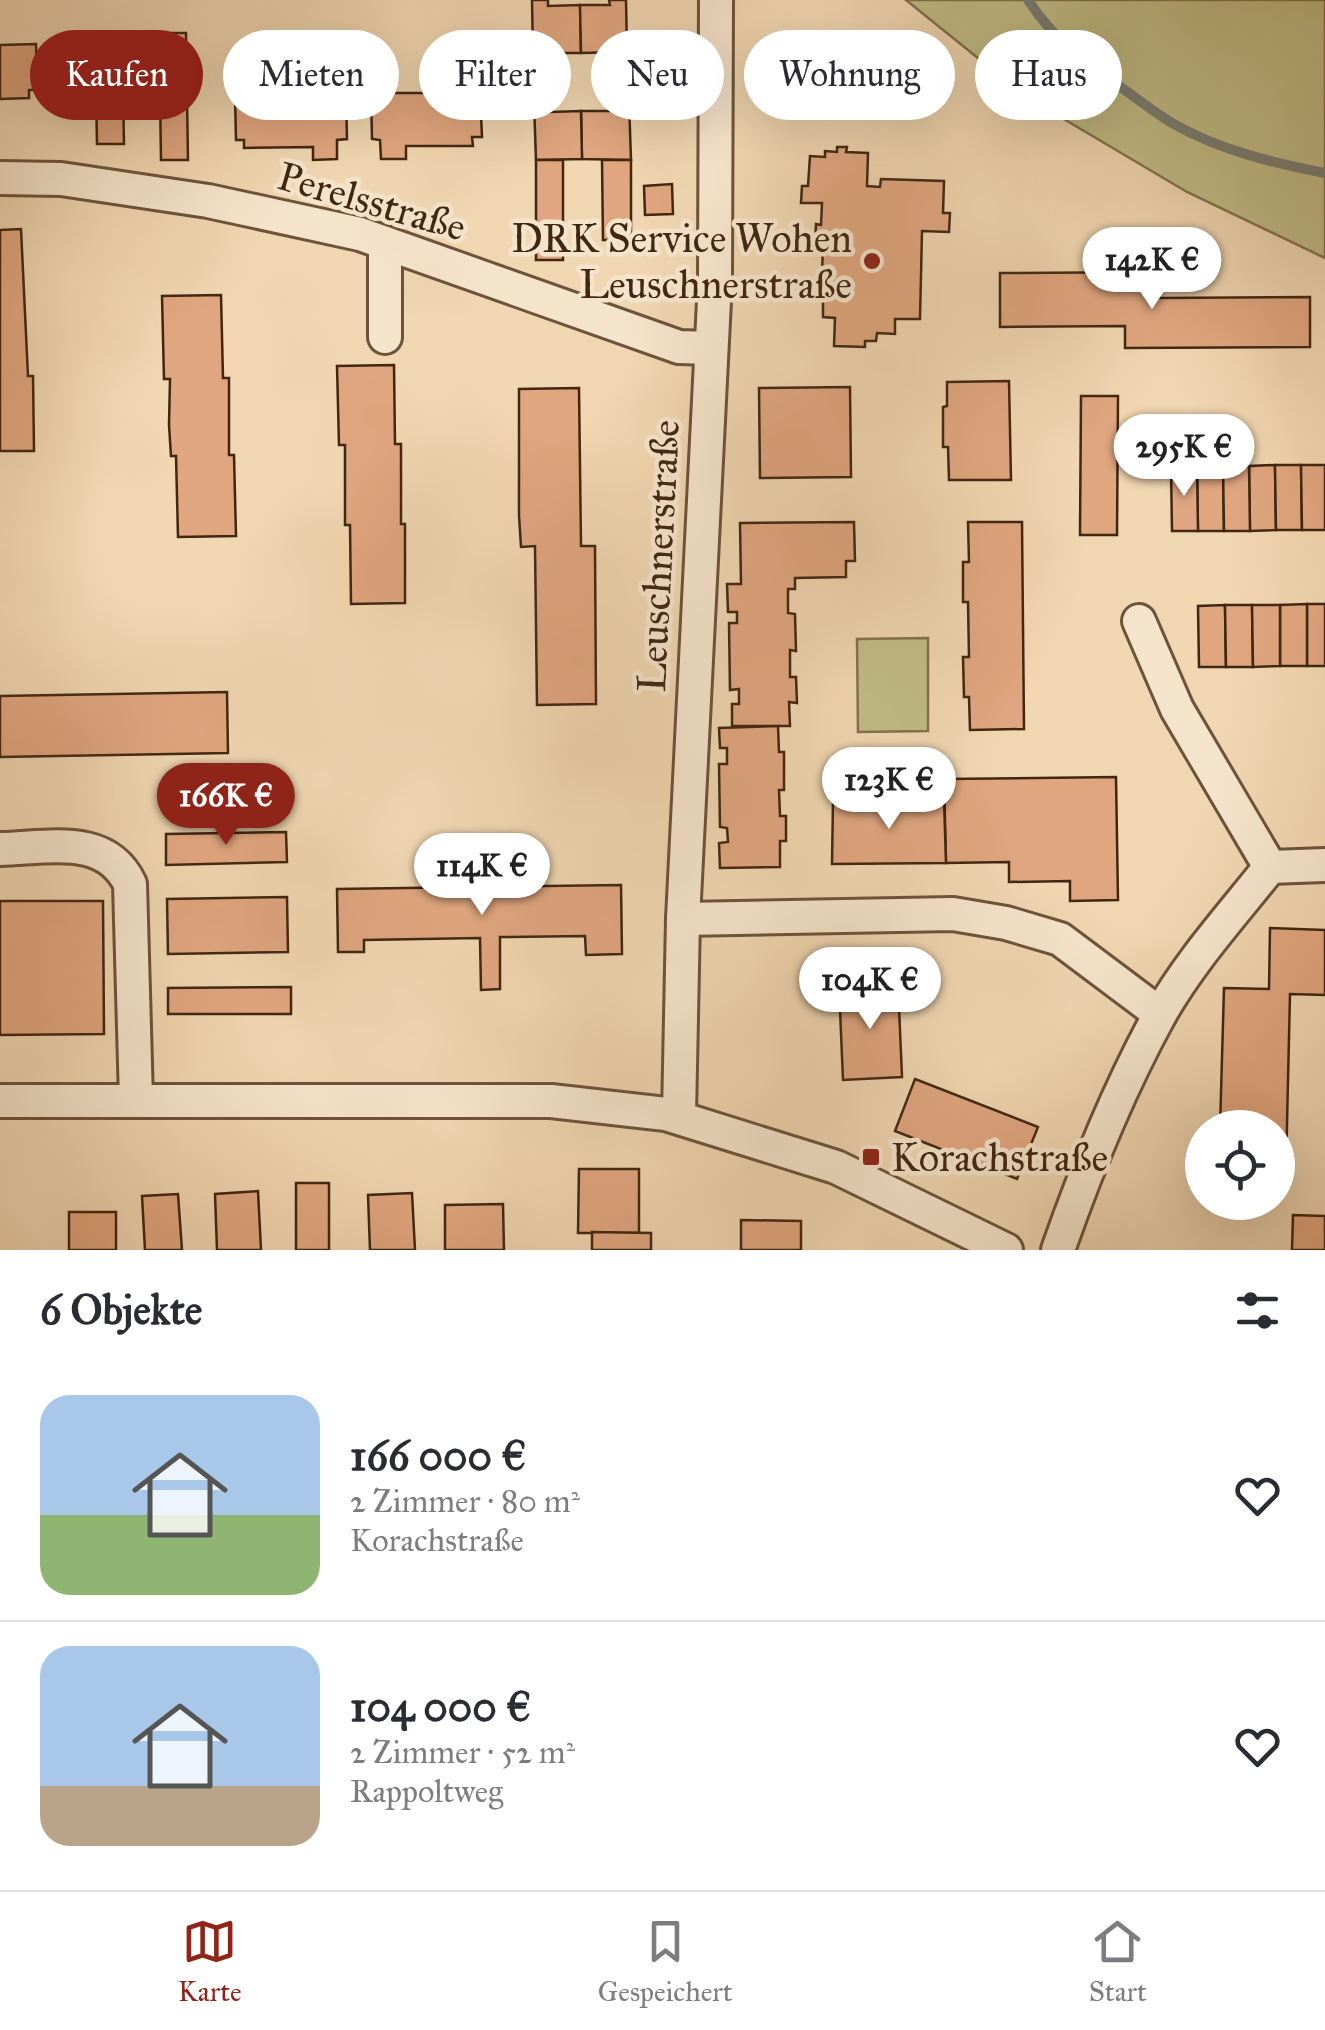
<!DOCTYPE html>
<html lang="de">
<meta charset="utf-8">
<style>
body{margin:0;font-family:"IM FELL Great Primer",serif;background:#f2f2f3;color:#2b2b33;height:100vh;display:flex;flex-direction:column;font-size:38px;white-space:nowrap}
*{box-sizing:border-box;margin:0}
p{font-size:32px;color:#7c7c81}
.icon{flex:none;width:55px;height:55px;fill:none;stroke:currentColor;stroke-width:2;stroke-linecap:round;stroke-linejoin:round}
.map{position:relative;height:1250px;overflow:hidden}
.drawer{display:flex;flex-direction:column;background:#fff;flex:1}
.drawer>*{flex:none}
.hud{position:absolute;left:30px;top:30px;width:1265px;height:90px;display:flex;gap:20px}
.tools{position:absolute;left:1185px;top:1110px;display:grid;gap:20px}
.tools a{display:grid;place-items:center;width:110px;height:110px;border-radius:50%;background:#fff;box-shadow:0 10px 40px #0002;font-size:50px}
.price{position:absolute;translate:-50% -85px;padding:0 22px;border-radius:35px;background:#fff;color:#222;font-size:32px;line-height:65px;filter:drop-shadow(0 2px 5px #0008)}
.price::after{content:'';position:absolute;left:50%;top:60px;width:30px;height:22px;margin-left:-15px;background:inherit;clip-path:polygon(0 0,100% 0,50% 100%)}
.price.on{background:#8f2418;color:#fff}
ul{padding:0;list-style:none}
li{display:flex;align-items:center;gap:30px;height:250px;padding:0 40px}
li+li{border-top:2px solid #e1e1e2}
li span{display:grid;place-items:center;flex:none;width:280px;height:200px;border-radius:30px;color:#555}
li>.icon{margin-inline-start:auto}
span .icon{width:120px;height:120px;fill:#fffc;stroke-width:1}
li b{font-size:42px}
h2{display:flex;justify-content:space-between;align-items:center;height:120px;padding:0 40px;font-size:42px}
.chip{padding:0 35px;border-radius:45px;background:#fff;box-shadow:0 10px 40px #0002;font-size:35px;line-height:90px}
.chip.on{background:#8f2418;color:#fff}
.menu{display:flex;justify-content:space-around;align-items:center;height:140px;border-top:2px solid #e1e1e2;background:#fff;font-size:28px;color:#7c7c81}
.menu a{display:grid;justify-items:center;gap:5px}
.menu .on{color:#8f2418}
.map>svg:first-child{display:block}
.green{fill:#c1bc86;stroke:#81724c;stroke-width:2.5}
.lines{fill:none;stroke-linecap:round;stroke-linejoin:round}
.stream{stroke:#787d74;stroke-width:10}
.building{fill:#e0a67f;stroke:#412712;stroke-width:2.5}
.minor-casing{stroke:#6d533a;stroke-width:38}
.minor{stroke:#f5e4cc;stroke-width:32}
.poi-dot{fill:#8f2418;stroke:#f5e4cc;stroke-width:4}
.labels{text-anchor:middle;stroke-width:9;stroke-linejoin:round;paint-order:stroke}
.street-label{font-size:40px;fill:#412712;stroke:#f5e4cc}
.poi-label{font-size:40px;fill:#412712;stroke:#f5e4cc;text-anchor:end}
</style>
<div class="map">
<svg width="1325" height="1250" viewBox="0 0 1325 1250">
<rect width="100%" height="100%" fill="#f0d6b1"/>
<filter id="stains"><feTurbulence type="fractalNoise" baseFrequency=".002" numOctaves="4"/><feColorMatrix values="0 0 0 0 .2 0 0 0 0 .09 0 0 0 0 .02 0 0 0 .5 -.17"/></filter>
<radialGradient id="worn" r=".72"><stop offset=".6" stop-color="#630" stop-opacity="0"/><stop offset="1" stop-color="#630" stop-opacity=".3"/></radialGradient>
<g class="green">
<path d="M 906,0 L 1325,0 L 1325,258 L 1187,192 L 1025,96 Z"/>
<path d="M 928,638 L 928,731 L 858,732 L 857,639 Z"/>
</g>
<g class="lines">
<path class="stream" d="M 1028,0 C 1053,38 1084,63 1122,88 C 1139,100 1155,113 1172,123 C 1219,150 1273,163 1325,173"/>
</g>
<g class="building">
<path d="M 532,0 L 548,0 L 548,6 L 580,5 L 581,53 L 533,53 Z"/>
<path d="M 609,0 L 626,0 L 627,52 L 581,53 L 580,5 L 610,5 Z"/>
<path d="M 159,33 L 186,33 L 188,160 L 161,160 Z"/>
<path d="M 95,34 L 122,34 L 124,144 L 97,144 Z"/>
<path d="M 36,44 L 37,90 L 29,90 L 29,98 L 0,99 L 0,45 Z"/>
<path d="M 371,93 L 480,93 L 482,137 L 472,137 L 473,146 L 406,146 L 406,159 L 381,159 L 380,140 L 372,139 Z"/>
<path d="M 346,94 L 347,139 L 337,140 L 337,159 L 313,160 L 313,147 L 244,148 L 244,140 L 236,140 L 235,96 Z"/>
<path d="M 629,101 L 631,160 L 582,159 L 581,111 L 613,111 L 613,102 Z"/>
<path d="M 534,103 L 549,103 L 550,112 L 581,111 L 582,159 L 536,160 Z"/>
<path d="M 837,147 L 847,147 L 846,152 L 868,153 L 867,186 L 880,187 L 881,179 L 944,181 L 943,213 L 950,213 L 949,232 L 922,231 L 920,319 L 895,319 L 895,334 L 877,333 L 876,341 L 865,341 L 865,347 L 834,346 L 835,318 L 823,317 L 823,298 L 815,298 L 816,277 L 822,277 L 823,244 L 815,244 L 816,224 L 821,225 L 822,203 L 801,203 L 802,186 L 808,186 L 810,156 L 825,157 L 825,151 L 837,152 Z"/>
<rect x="536" y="160" width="27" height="100"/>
<path d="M 602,160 L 631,160 L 631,240 L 603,240 Z"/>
<path d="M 672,184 L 673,214 L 645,215 L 644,186 Z"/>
<path d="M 21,229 L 28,376 L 33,376 L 34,451 L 0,451 L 0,230 Z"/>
<path d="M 1156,272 L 1156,298 L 1310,297 L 1310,347 L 1125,348 L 1125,326 L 1000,327 L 1000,273 Z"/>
<path d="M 221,295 L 223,378 L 229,378 L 229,455 L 234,455 L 236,536 L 178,537 L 176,456 L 171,456 L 169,425 L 170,379 L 164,379 L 162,296 Z"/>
<path d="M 394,365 L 395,444 L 401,444 L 401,524 L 405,524 L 405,603 L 351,604 L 350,525 L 345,525 L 345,445 L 339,445 L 337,366 Z"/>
<path d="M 1009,381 L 1011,480 L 949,480 L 948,447 L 943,447 L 943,407 L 947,406 L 947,382 Z"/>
<path d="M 850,387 L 851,477 L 760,478 L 759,388 Z"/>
<path d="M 579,388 L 581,546 L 595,546 L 596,704 L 537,705 L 535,546 L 521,547 L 519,515 L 519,389 Z"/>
<path d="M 1081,396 L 1118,396 L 1117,535 L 1080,535 Z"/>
<path d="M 1275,465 L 1276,530 L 1250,531 L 1249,466 Z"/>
<path d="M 1275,465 L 1301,465 L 1302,530 L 1276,530 Z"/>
<path d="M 1301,465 L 1325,465 L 1325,530 L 1302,530 Z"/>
<path d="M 1223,466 L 1224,531 L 1198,531 L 1197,467 Z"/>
<path d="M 1223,466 L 1249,466 L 1250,531 L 1224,531 Z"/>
<path d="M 1171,467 L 1197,467 L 1198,531 L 1172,531 Z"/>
<path d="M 854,522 L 855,561 L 846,561 L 846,577 L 795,578 L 795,589 L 788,589 L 788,613 L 795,614 L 796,651 L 790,650 L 790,677 L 796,677 L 797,703 L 789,702 L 790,726 L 732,726 L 732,704 L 739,704 L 739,689 L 730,690 L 729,623 L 737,623 L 737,612 L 728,612 L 727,584 L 741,584 L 740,523 Z"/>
<path d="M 968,522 L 1022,522 L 1024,729 L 970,730 L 969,697 L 964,697 L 963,657 L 969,657 L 968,602 L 963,602 L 963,562 L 969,562 Z"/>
<rect x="1307" y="604" width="18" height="62"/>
<path d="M 1307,604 L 1307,666 L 1280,666 L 1280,605 Z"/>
<path d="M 1225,605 L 1226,667 L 1199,667 L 1198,606 Z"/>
<path d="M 1225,605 L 1252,605 L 1253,667 L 1226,667 Z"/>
<path d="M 1252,605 L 1280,605 L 1280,666 L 1253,667 Z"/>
<path d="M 227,692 L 228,753 L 0,757 L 0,696 Z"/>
<path d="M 778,726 L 779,752 L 784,752 L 784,790 L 779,790 L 780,816 L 786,816 L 786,841 L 780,841 L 780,867 L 720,868 L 719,843 L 728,842 L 727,828 L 720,827 L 719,764 L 727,764 L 727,748 L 720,748 L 719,728 Z"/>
<path d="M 1116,777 L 1118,900 L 1070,901 L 1070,881 L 1009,882 L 1009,862 L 946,863 L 944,779 Z"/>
<path d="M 944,799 L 946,863 L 832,864 L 833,802 Z"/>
<path d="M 286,832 L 287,862 L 166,865 L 166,834 Z"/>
<path d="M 621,885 L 622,954 L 586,955 L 585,936 L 500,937 L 500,989 L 481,990 L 480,938 L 364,940 L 364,952 L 338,952 L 337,889 Z"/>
<path d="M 287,897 L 288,952 L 168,954 L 167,899 Z"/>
<path d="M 0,901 L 103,901 L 104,1034 L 0,1035 Z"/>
<path d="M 1270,928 L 1325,930 L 1325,995 L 1290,994 L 1286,1168 L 1278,1167 L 1278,1128 L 1220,1128 L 1224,988 L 1269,989 Z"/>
<path d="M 898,984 L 902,1077 L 843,1080 L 839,986 Z"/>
<path d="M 291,987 L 291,1014 L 168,1014 L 168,988 Z"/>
<path d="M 915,1079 L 1038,1127 L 1017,1179 L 895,1131 Z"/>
<path d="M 579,1169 L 639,1169 L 639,1233 L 578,1233 Z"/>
<rect x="296" y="1183" width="33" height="67"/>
<path d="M 258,1191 L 261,1250 L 217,1250 L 215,1194 Z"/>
<path d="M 412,1193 L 415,1250 L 370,1250 L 368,1195 Z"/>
<path d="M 178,1194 L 182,1250 L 145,1250 L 142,1196 Z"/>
<path d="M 503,1204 L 504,1250 L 445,1250 L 445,1205 Z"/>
<rect x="69" y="1212" width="47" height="38"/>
<path d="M 1293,1215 L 1325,1216 L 1325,1250 L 1292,1250 Z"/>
<path d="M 741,1220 L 801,1221 L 801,1250 L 741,1250 Z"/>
<path d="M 592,1232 L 651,1233 L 651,1250 L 592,1250 Z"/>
</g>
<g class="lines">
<defs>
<g id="minor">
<path d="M 0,178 L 61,179 L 208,201 L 360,234 L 679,347 L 710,348"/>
<path d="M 385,337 L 385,243"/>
<path d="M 1139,621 L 1177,709 L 1270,867"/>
<path d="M 0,849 C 48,848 106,833 130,884 L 136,1100"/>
<path d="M 683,919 L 953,914 L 1006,923 L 1060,939 L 1160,1014"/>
<path d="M 0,1101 L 551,1101 L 666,1114 L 836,1167 L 1006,1250"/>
<path d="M 679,1116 L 683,919 L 715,281 L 716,0"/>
<path d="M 1058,1250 C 1086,1170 1118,1091 1159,1016 C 1189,962 1232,915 1270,867 L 1325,865"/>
</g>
</defs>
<use href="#minor" class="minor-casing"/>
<use href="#minor" class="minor"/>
</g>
<g class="poi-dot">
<circle cx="872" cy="261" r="10"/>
<rect x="861" y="1147" width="20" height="20" rx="5"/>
</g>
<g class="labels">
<g class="street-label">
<text transform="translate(372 201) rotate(16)" y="14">Perelsstraße</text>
<text transform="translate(658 556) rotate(-87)" y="14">Leuschnerstraße</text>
</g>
<g class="poi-label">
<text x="852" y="252">DRK Service Wohen<tspan x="852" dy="46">Leuschnerstraße</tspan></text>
<text x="891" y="1171" text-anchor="start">Korachstraße</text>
</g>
</g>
<rect width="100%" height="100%" filter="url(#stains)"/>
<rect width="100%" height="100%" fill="url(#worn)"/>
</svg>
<div class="tools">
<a><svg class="icon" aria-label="locate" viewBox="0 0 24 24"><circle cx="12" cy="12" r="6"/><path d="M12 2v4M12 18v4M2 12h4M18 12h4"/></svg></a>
</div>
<b class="price" style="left:1152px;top:312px">142K €</b>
<b class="price" style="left:1184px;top:499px">295K €</b>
<b class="price" style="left:889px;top:832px">123K €</b>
<b class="price on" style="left:226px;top:848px">166K €</b>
<b class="price" style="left:482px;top:918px">114K €</b>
<b class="price" style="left:870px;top:1032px">104K €</b>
<div class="hud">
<a class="chip on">Kaufen</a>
<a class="chip">Mieten</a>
<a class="chip">Filter</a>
<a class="chip">Neu</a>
<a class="chip">Wohnung</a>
<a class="chip">Haus</a>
</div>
</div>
<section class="drawer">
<h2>6 Objekte<svg class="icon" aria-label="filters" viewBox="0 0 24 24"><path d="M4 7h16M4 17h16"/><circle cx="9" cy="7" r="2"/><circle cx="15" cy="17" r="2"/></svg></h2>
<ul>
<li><span style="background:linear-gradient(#a9c7e8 60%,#8fb573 0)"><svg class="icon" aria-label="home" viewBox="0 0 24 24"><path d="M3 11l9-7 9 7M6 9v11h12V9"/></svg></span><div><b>166 000 €</b><p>2 Zimmer · 80 m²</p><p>Korachstraße</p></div><svg class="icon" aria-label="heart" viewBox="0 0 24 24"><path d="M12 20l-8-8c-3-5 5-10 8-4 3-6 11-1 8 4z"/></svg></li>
<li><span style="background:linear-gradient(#a9c7e8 70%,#b9a48a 0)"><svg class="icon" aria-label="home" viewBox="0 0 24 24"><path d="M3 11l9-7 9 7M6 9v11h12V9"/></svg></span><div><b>104 000 €</b><p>2 Zimmer · 52 m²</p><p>Rappoltweg</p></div><svg class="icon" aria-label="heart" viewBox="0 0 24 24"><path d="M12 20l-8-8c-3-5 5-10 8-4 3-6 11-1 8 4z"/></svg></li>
</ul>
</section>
<nav class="menu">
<a class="on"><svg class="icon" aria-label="map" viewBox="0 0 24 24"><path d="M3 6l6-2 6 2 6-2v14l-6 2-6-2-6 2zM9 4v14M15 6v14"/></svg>Karte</a>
<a><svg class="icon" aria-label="saved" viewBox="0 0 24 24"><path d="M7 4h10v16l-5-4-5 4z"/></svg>Gespeichert</a>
<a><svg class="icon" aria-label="home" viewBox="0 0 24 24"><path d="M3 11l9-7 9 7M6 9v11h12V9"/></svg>Start</a>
</nav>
